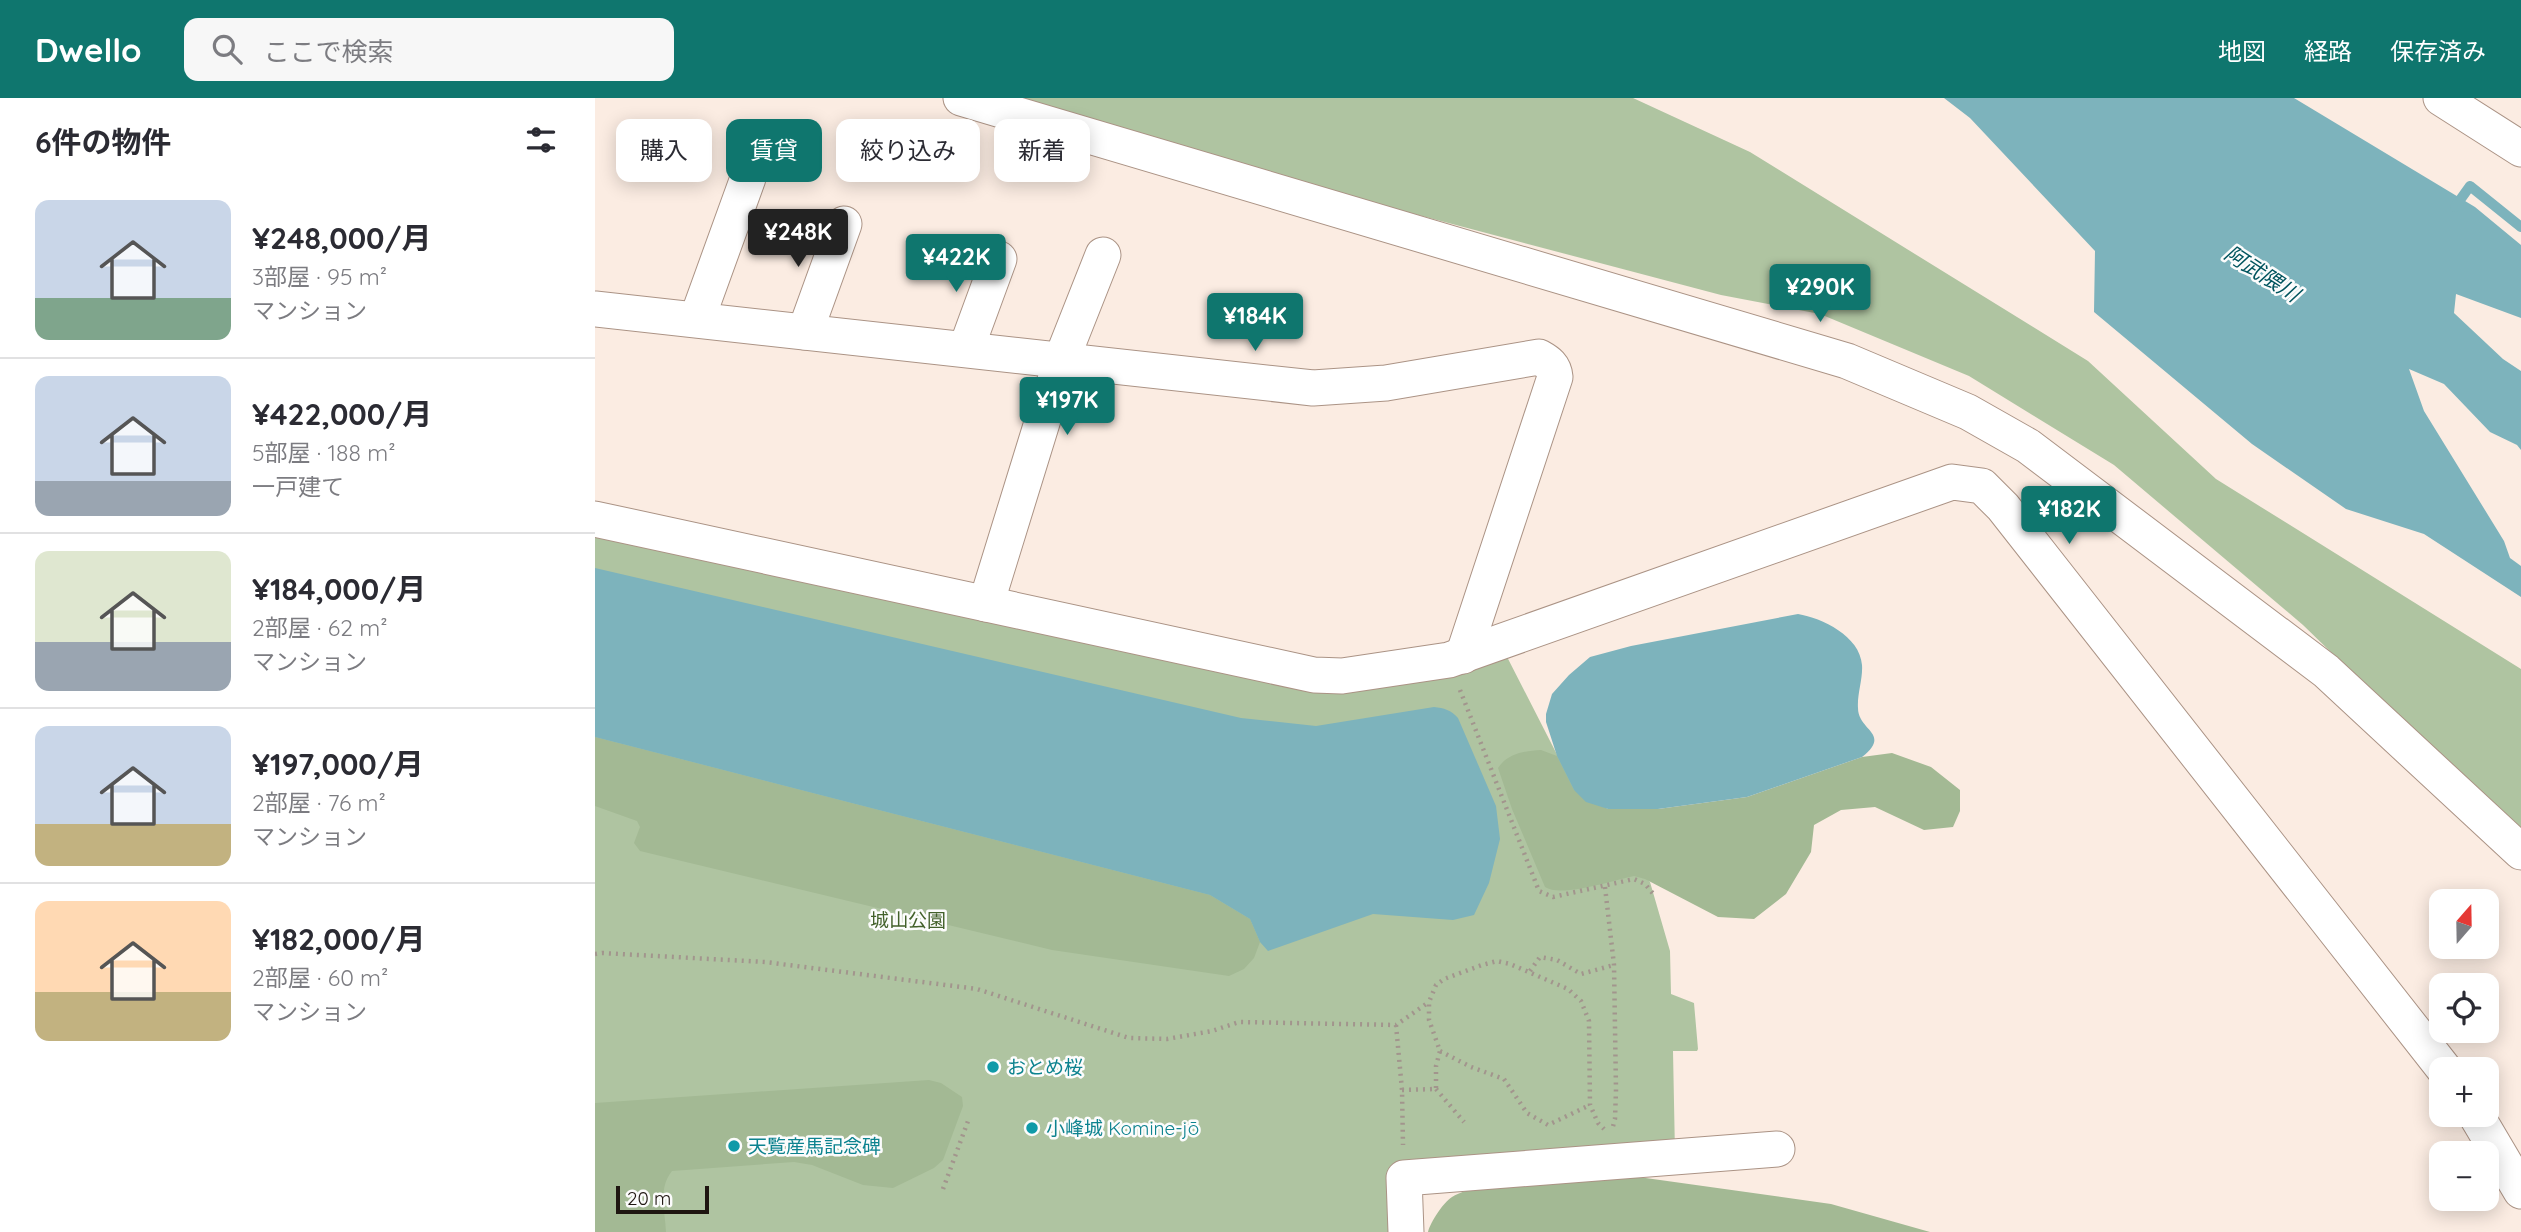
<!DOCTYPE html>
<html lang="ja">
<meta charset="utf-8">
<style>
body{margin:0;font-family:Quicksand,"Noto Sans JP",sans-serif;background:#f7f7f7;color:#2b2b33;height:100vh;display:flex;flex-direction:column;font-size:26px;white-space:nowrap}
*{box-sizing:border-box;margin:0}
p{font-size:23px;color:#7c7c81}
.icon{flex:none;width:38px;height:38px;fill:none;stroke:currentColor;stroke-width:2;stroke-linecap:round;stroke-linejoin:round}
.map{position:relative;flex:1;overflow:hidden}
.panel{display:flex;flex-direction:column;background:#fff;width:595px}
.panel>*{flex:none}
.top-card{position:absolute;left:21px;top:21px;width:665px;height:63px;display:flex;gap:14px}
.needle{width:46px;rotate:20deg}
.fabs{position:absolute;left:1834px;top:791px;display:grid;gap:14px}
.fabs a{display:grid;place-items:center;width:70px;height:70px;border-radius:14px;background:#fff;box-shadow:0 4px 18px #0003;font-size:35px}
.scale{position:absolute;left:21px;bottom:18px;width:93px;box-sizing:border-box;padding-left:7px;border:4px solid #1f1611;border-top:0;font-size:19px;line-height:24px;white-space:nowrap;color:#1f1611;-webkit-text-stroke:5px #fcfcfc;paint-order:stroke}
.price{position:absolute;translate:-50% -60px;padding:0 16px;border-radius:7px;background:#0f766e;color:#fff;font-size:23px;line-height:46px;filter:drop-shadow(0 2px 4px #0008)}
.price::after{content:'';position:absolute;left:50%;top:42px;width:21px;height:16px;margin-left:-10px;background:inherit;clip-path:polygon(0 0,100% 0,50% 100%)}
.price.on{background:#222;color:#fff}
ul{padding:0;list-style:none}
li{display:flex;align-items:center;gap:21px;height:175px;padding:0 35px}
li+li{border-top:2px solid #e1e1e2}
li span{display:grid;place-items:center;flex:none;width:196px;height:140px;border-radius:14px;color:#555}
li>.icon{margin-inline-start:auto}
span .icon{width:84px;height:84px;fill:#fffc;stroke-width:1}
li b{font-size:30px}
h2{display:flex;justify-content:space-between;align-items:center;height:84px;padding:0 35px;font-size:30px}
.chip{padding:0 24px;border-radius:14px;background:#fff;box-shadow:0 4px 18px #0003;font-size:24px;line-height:63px}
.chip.on{background:#0f766e;color:#fff}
header{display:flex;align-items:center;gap:42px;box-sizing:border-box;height:98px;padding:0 35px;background:#0f766e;color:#fff}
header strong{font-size:33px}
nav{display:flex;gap:38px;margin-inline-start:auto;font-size:24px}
.search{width:490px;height:63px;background:#f7f7f7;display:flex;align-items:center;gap:18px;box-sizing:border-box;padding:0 24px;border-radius:14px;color:#7c7c81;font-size:26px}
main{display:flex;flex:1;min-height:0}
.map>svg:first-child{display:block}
.green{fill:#afc4a1}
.forest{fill:#a3b994}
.water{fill:#7db3bc}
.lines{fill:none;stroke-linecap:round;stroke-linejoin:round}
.stream{stroke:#7db3bc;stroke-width:10}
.street-casing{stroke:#ab9385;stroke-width:37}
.path{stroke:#a2958d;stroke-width:4.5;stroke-dasharray:2 5;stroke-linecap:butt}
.street{stroke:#fff;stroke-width:35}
.culture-dot{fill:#0f9aa8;stroke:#fcfcfc;stroke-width:2.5}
.labels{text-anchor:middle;stroke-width:5;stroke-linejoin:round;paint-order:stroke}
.park-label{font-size:19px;fill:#43612b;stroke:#fcfcfc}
.culture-label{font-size:19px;fill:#0d838f;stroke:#fcfcfc;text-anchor:start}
.water-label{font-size:21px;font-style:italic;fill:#01545e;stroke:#fcfcfc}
</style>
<header>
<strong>Dwello</strong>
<div class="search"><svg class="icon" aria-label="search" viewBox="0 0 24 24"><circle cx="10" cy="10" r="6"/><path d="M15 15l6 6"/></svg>ここで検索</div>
<nav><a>地図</a><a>経路</a><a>保存済み</a></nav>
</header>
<main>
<section class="panel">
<h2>6件の物件<svg class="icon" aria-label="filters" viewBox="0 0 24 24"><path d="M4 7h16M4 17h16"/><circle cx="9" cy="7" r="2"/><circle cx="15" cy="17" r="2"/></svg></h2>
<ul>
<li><span style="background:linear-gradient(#c9d6e8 70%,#7fa58c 0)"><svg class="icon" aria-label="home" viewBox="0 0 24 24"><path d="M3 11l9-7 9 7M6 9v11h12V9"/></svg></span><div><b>¥248,000/月</b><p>3部屋 · 95 m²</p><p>マンション</p></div></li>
<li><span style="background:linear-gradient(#c9d6e8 75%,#9aa5b1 0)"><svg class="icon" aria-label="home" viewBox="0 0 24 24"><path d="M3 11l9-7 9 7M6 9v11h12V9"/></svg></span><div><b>¥422,000/月</b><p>5部屋 · 188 m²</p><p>一戸建て</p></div></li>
<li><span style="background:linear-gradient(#dfe7d0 65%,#9aa5b1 0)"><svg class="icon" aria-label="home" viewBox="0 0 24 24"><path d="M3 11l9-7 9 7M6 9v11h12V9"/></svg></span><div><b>¥184,000/月</b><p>2部屋 · 62 m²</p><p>マンション</p></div></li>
<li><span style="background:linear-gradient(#c9d6e8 70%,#c2b280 0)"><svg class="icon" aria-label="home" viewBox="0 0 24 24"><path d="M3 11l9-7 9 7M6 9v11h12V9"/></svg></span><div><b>¥197,000/月</b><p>2部屋 · 76 m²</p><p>マンション</p></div></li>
<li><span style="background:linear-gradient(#ffd9b3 65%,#c2b280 0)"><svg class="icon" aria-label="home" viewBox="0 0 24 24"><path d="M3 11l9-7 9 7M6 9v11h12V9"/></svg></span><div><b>¥182,000/月</b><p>2部屋 · 60 m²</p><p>マンション</p></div></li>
</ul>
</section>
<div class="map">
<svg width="1926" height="1134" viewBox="0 0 1926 1134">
<rect width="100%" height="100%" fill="#fbece2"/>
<g class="green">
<path d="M 407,0 L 1038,0 L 1155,54 L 1493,263 L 1621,381 L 1926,571 L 1926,739 L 1708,527 L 1519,367 L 1374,278 L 1225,216 L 1126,197 L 721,90 Z"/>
<path d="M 0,431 L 694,584 L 909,553 L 975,682 L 1055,784 L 1075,853 L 1076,896 L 1099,905 L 1103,951 L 1102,953 L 1078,953 L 1080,1056 L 800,1075 L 803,1134 L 0,1134 Z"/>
</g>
<g class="forest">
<path d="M 0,639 L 615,797 L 655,821 L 665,844 L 659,860 L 649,871 L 634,878 L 593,872 L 457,852 L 45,753 L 39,745 L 45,729 L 42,723 L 0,708 Z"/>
<path d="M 946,652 L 962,658 L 979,692 L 1013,711 L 1063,711 L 1152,699 L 1267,659 L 1297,655 L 1336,669 L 1365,692 L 1365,713 L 1358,729 L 1329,732 L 1280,709 L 1246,712 L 1219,727 L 1216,754 L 1191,796 L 1159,821 L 1123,819 L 1050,781 L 1039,778 C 1019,782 966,800 950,789 L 917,711 L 903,670 C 913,655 930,653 946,652 Z"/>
<path d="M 334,982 L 346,985 L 367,999 L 368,1008 L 348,1062 L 339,1070 L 298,1090 L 268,1087 L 217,1067 L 199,1064 L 77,1073 C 63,1090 70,1113 71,1134 L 0,1134 L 0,1005 Z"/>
<path d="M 1022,1076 L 1236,1106 L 1335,1134 L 833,1134 C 836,1123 848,1105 857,1099 C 890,1080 982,1079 1022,1076 Z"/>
</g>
<g class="water">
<path d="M 1349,0 L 1699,0 L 1880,109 L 1926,147 L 1926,220 L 1861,196 L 1859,215 L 1908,261 L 1926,273 L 1926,352 L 1922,347 L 1895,334 L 1849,286 L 1814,271 L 1829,313 L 1909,443 L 1915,460 L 1926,468 L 1926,499 L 1829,436 L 1751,411 L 1657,346 L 1499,214 L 1500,153 L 1375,20 Z"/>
<path d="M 0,470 L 646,620 L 721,628 L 839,609 C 849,610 856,612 863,620 L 901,708 L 905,741 L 894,785 L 879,817 L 858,822 L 778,816 L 673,853 L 665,844 L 655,821 L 615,797 L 0,639 Z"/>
<path d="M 1203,516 C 1227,520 1265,538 1267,567 C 1268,581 1262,596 1263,610 C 1263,633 1297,635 1267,659 L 1152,699 L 1063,711 L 1013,711 L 991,704 L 979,692 L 962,658 L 951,624 L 951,616 L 957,596 L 974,577 L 995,559 L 1036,548 Z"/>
</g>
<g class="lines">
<path class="stream" d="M 1860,109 L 1875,88 L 1926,129"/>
<defs>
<g id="street">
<path d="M 366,0 L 1252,263 L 1373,314 L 1433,348 L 1731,573 L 1926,754"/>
<path d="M 1846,0 L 1926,51"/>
<path d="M 0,211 L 718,290 L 791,285 L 944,259 C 953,264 959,268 960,279 L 868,558"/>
<path d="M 102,221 L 153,80"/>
<path d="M 210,234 L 249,126"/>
<path d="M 371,251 L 404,161"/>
<path d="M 0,421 L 719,577 L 747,578 L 854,562 L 1357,384 L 1387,388 L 1408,409 L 1849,971"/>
<path d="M 391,506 L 466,263 L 508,157"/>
<path d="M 1881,1017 L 1926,1093"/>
<path d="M 811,1134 L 809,1080 L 1182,1051"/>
</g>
</defs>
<use href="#street" class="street-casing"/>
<g class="path">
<path d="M 865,592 L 944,793 L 958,799 L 1039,781 L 1050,786 L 1060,798"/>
<path d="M 1010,789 L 1019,867 L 1021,992 L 1020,1021 L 1017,1032"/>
<path d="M 0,856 L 7,855 L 170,864 L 382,891 L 534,940 L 572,941 L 617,933 L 644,924 L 801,927 L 834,904"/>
<path d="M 935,873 L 945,859 L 962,862 L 986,876 L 1019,867"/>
<path d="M 801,927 L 807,992 L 808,1047"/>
<path d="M 845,953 L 876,969 L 909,981 L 932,1015 L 953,1027 L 995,1007"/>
<path d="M 841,991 L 869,1024"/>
<path d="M 807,992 L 841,991 L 841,968 L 845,953 L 834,922 L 834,904 L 841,887 L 849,881 L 887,867 L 902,863 L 915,866 L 973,891 L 986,903 L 994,923 L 995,1007 L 1003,1025 L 1009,1031"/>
<path d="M 348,1091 L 373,1023"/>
</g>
<use href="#street" class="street"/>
</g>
<g class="culture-dot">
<circle cx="398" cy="969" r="7"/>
<circle cx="437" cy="1030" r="7"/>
<circle cx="139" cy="1048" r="7"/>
</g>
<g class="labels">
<g class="park-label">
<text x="313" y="829">城山公園</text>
</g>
<g class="culture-label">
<text x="412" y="976">おとめ桜</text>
<text x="451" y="1037">小峰城 Komine-jō</text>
<text x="153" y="1055">天覧産馬記念碑</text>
</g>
<g class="water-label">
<text transform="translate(1667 176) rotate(33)" y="7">阿武隈川</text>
</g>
</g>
</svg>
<div class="fabs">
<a><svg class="needle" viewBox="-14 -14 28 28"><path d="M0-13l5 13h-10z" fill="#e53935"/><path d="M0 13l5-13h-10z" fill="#7c7c81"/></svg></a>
<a><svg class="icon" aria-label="locate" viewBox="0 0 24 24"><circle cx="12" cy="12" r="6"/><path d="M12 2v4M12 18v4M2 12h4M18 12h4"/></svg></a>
<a>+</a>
<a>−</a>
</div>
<div class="scale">20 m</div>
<b class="price on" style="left:203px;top:171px">¥248K</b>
<b class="price" style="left:361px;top:196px">¥422K</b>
<b class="price" style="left:1225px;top:226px">¥290K</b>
<b class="price" style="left:660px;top:255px">¥184K</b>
<b class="price" style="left:472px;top:339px">¥197K</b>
<b class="price" style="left:1474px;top:448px">¥182K</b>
<div class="top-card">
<a class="chip">購入</a>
<a class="chip on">賃貸</a>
<a class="chip">絞り込み</a>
<a class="chip">新着</a>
</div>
</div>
</main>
